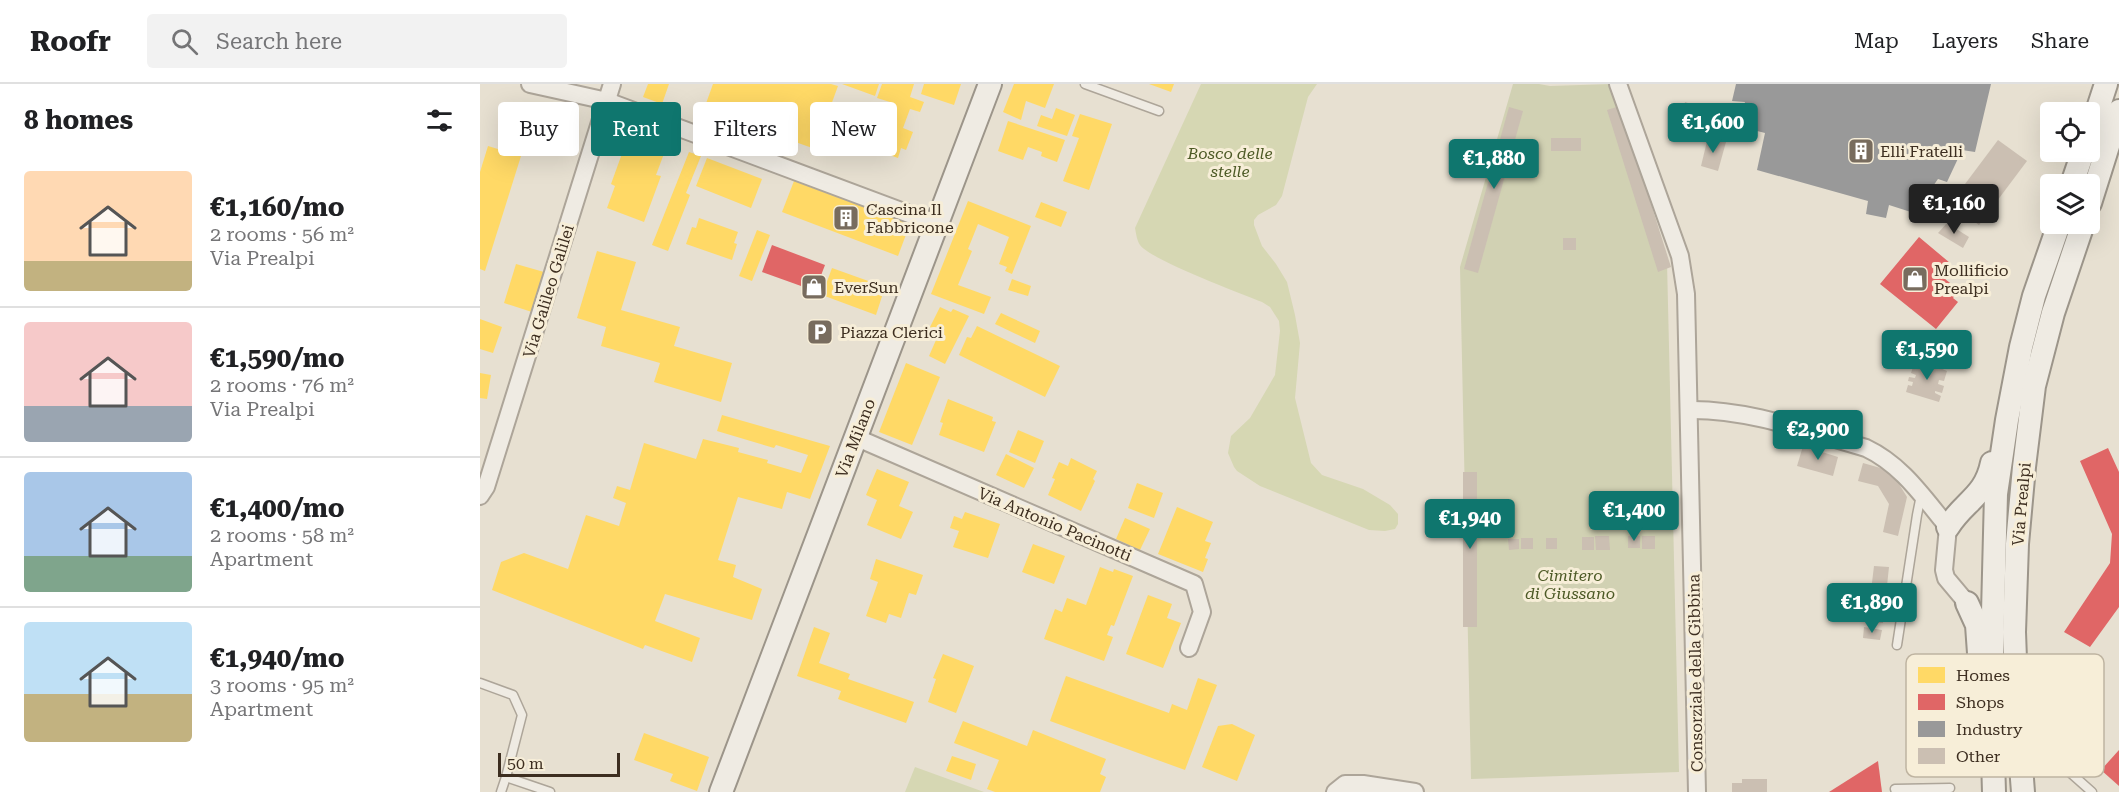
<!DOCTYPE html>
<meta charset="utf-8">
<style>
body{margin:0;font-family:"Roboto Serif",serif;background:#f2f2f2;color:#202124;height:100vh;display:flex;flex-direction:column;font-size:22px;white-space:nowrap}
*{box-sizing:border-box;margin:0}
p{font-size:20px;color:#757577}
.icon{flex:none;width:33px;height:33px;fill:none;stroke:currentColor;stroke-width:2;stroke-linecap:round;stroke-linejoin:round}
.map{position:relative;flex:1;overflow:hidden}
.panel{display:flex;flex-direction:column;background:#fff;width:480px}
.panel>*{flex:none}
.guide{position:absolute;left:18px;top:18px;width:570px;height:54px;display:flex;gap:12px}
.buttons{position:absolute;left:1560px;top:18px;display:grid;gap:12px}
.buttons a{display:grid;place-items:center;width:60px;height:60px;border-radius:6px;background:#fff;box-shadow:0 6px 24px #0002;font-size:30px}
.scale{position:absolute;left:18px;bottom:15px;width:122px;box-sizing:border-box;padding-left:6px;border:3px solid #3d2e20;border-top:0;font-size:16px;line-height:21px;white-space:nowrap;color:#3d2e20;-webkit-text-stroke:4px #f7eed8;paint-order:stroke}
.price{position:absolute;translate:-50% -51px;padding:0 14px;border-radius:6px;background:#0f766e;color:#fff;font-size:20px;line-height:39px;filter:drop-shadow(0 2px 3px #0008)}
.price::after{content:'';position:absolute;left:50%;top:36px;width:18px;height:14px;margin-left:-9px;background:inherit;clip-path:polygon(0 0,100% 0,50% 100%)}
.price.selected{background:#222;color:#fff}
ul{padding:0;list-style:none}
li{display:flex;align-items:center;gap:18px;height:150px;padding:0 24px}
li+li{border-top:2px solid #e0e0e0}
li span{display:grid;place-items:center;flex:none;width:168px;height:120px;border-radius:6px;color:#555}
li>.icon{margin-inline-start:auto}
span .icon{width:72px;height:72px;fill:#fffc;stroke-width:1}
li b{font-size:26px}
h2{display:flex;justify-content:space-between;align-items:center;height:72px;padding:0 24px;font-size:26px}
.chip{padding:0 21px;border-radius:6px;background:#fff;box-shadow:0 6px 24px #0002;font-size:21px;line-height:54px}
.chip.selected{background:#0f766e;color:#fff}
header{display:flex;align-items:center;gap:36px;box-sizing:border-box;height:84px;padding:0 30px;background:#fff;border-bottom:2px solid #e0e0e0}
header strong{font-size:28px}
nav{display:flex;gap:33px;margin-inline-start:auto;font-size:21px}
.search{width:420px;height:54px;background:#f2f2f2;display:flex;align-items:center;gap:15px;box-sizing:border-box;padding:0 21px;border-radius:6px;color:#757577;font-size:22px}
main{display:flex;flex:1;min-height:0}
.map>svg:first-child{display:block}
.green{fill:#d6d7b3}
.cemetery{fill:#d1d1b3}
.homes{fill:#ffd966}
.shops{fill:#e06666}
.industry{fill:#999}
.building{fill:#cbbfb2}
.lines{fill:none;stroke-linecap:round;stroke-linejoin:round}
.lane-casing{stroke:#ada599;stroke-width:11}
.street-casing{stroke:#ada599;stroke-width:20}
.secondary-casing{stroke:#9c958a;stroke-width:26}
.lane{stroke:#efebe3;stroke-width:8}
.street{stroke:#efebe3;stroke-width:16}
.secondary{stroke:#efebe3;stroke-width:22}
.labels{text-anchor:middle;stroke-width:6;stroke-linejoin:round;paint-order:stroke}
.poi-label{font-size:16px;fill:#3d2e20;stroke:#f7eed8;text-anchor:start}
.park-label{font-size:16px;font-style:italic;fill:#4d5a26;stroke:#f7eed8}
.street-label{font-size:16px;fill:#3d2e20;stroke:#f7eed8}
.key{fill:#f7eed8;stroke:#bfb4a1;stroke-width:1.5}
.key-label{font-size:16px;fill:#3d2e20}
</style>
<header>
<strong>Roofr</strong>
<div class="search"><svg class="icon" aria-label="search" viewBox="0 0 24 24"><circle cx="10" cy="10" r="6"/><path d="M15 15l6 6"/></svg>Search here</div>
<nav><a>Map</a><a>Layers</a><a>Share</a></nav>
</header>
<main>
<section class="panel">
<h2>8 homes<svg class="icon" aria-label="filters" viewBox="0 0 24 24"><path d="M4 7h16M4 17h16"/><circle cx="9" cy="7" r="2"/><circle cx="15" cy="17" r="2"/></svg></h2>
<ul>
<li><span style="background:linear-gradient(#ffd9b3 75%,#c2b280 0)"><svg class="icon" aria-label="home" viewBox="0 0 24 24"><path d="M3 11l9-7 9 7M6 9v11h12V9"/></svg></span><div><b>€1,160/mo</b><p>2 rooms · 56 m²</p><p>Via Prealpi</p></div></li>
<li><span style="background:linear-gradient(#f6c9c9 70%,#9aa5b1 0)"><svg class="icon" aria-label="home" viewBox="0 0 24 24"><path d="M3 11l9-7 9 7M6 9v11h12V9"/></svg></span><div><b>€1,590/mo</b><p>2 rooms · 76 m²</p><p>Via Prealpi</p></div></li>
<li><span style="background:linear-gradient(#a9c7e8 70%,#7fa58c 0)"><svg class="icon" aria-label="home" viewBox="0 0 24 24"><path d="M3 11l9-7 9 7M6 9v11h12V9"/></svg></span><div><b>€1,400/mo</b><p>2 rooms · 58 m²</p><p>Apartment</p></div></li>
<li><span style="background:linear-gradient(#bfe0f5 60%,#c2b280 0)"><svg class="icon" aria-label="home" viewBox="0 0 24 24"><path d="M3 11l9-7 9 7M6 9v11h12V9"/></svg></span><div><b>€1,940/mo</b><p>3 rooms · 95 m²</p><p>Apartment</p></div></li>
</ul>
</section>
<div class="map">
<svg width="1639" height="708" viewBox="0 0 1639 708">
<rect width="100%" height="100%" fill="#e7e0d1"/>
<g class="green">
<path d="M 721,0 L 837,0 L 828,13 L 802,112 L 796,121 L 778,131 L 774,136 L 774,141 L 782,162 L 796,180 L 807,198 L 815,231 L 820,259 L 815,314 L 831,379 L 842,391 L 883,405 L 910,421 L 918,430 L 918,440 L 915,445 L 905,447 L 889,446 L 780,402 L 757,387 L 754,383 L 748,369 L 751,352 L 770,334 L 795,291 L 800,247 L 799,237 L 790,223 L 782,218 C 760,209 671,176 660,161 C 657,157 656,149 655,144 Z"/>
<path d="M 435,683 L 504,708 L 425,708 Z"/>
</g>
<path class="cemetery" d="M 1033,0 L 1059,0 L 1070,2 L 1131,0 L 1187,178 L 1199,688 L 991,695 L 980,183 Z"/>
<g class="homes">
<path d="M 168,0 L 189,0 L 182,20 L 163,13 Z"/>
<path d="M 233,0 L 351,0 L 358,2 L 335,65 L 224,25 Z"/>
<path d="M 362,0 L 399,0 L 395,12 Z"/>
<path d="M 402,0 L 434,0 L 430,13 L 444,18 L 440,28 L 430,25 L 423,44 L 433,48 L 426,66 L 421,64 L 418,74 L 404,69 L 402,72 L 380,64 L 382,58 L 366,52 L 378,21 L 405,31 L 410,18 L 397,14 Z"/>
<path d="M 444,0 L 481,0 L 474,21 L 441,10 Z"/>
<path d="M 534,0 L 574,0 L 565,24 L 546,17 L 541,36 L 523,28 Z"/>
<path d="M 669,0 L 694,0 L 691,8 Z"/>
<path d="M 576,24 L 595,31 L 587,52 L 557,42 L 561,31 L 572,35 Z"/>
<path d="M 38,27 L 67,34 L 66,38 L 81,41 L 77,60 L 33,50 Z"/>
<path d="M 600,30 L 632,40 L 609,106 L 583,97 L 599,54 L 592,52 Z"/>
<path d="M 528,37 L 585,56 L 577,78 L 561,72 L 562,68 L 548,63 L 543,76 L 518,67 Z"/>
<path d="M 148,53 L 185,67 L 176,91 L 181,92 L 164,138 L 127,124 L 135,102 L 131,100 Z"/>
<path d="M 8,62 L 41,72 L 5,187 L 0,185 L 0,88 Z"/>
<path d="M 209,68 L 221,72 L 206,109 L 210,111 L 188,167 L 172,161 Z"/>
<path d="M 227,74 L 282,95 L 271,124 L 216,102 Z"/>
<path d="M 314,97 L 430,140 L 418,172 L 302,128 Z"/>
<path d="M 488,117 L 551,142 L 532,190 L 525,187 L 527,183 L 519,180 L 529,153 L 498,140 L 488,165 L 492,167 L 478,201 L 511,213 L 504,230 L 451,210 Z"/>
<path d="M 561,118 L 587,128 L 581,143 L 555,133 Z"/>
<path d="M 219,134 L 258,148 L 254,159 L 257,160 L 252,176 L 206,160 L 212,143 L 216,144 Z"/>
<path d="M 277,146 L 290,151 L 272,197 L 259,192 Z"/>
<path d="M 117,167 L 156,178 L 141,226 L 200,243 L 194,262 L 252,279 L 241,318 L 174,298 L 180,279 L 121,262 L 126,243 L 97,234 Z"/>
<path d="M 36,180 L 64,188 L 52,228 L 24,219 Z"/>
<path d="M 352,184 L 405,203 L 396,231 L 342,211 Z"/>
<path d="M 532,195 L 551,202 L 548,212 L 528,206 Z"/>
<path d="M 460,223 L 471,228 L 473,225 L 489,232 L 465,280 L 449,272 L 456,256 L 446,251 Z"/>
<path d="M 521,229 L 560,247 L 555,259 L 515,240 Z"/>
<path d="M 0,235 L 22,243 L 13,269 L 0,265 Z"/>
<path d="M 497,242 L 580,282 L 565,313 L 479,271 L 487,253 L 491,254 Z"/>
<path d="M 426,279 L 460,293 L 432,361 L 399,348 Z"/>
<path d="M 0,289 L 11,291 L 7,315 L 0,314 Z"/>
<path d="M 468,315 L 513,333 L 512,337 L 516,338 L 504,368 L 459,351 L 463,339 L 460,338 Z"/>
<path d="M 242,331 L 350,362 L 330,415 L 307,408 L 302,425 L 258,413 L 238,476 L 256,481 L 253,493 L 282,505 L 272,536 L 185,510 L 175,537 L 220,554 L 212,578 L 165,561 L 163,565 L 12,506 L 21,478 L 44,469 L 88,485 L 106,431 L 139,442 L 146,419 L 133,414 L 137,402 L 150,406 L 164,359 L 216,375 L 223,355 L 259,364 L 258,368 L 288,376 L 287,379 L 321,389 L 328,371 L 296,361 L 294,364 L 237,347 Z"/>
<path d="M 538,346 L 564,357 L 555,379 L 529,368 Z"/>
<path d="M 526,370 L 554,384 L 544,404 L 516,391 Z"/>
<path d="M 591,374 L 617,387 L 613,395 L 615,397 L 601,427 L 568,411 L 575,395 L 572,394 L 579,378 L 588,382 Z"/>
<path d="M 397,385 L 429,398 L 419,422 L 433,428 L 421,455 L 387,441 L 397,416 L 386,411 Z"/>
<path d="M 657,399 L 683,409 L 674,434 L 648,424 Z"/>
<path d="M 697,423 L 733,438 L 725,457 L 731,459 L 725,474 L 728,475 L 723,488 L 678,470 Z"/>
<path d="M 485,428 L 520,440 L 508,474 L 473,463 L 479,447 L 470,444 L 474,432 L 482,435 Z"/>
<path d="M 645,434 L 670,445 L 660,466 L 636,455 Z"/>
<path d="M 553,460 L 585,472 L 574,500 L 542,488 Z"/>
<path d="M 396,475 L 443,491 L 436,511 L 429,509 L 421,534 L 409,530 L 406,539 L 386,532 L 398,498 L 390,495 Z"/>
<path d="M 620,483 L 633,488 L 634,485 L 653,492 L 634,542 L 631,541 L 627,551 L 633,553 L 624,577 L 564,555 L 575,525 L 582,528 L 587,514 L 606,521 Z"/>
<path d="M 668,511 L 692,520 L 687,534 L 701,539 L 683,584 L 646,570 Z"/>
<path d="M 334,543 L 350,549 L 339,579 L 370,590 L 368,595 L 434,618 L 426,639 L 358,615 L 361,607 L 317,592 Z"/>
<path d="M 463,570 L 494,582 L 476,629 L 448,618 L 456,595 L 453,594 Z"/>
<path d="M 586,592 L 689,629 L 692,620 L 707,626 L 718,594 L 737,601 L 705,686 L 570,637 Z"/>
<path d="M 483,637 L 547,662 L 553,646 L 626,675 L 620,690 L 626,693 L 620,708 L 515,708 L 507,705 L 519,676 L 474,659 Z"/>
<path d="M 752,640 L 775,651 L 757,697 L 722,683 L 738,642 Z"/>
<path d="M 164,649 L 229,673 L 217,707 L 190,697 L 193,690 L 154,676 Z"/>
<path d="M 472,672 L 496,680 L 491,696 L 466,687 Z"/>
</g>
<g class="shops">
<path d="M 1439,153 L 1470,179 L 1460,191 L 1479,206 L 1473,214 L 1478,218 L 1456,245 L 1400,200 Z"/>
<path d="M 292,161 L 345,181 L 335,207 L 282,188 Z"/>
<path d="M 1628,364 L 1639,388 L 1639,523 L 1610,563 L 1584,548 L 1630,479 L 1632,450 L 1600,377 Z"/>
<path d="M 1639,666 L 1639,702 L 1621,686 Z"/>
<path d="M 1398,677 L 1402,708 L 1349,708 Z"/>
</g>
<path class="industry" d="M 1256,0 L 1511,0 L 1495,68 L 1482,66 L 1467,98 L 1458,95 L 1434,129 L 1409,121 L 1406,134 L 1386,130 L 1388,117 L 1277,86 L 1285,49 L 1258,42 L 1265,18 L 1252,17 Z"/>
<g class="building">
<path d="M 1205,18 L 1208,19 L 1207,21 L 1234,26 L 1233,29 L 1236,30 L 1234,42 L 1192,34 L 1193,21 L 1204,22 Z"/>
<path d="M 1140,22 L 1191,183 L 1178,188 L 1127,26 Z"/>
<path d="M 1029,23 L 1043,27 L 998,189 L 984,185 Z"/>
<path d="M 1228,53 L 1246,58 L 1238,87 L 1221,82 Z"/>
<rect x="1071" y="54" width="30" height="13"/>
<path d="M 1518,56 L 1547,77 L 1499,141 L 1470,120 Z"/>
<path d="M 1467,139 L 1489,153 L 1483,164 L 1458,149 Z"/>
<rect x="1083" y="154" width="13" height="12"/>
<path d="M 1436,274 L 1467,287 L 1464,297 L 1459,296 L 1458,300 L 1464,302 L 1462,309 L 1455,307 L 1455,309 L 1461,312 L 1459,318 L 1426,308 L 1428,301 L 1432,302 L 1433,298 L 1428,297 L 1429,293 L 1435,294 L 1436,291 L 1431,289 Z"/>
<path d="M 1323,362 L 1358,373 L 1353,392 L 1317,382 Z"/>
<path d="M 1383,379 L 1411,387 L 1427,413 L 1418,452 L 1403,448 L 1409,420 L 1398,402 L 1378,397 Z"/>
<rect x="983" y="388" width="14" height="155"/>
<path d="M 1115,452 L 1129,452 L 1130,466 L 1116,466 Z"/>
<rect x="1148" y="452" width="12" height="12"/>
<rect x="1162" y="452" width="13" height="13"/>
<rect x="1102" y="453" width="12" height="13"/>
<rect x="1041" y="454" width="12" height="11"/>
<rect x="1066" y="454" width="11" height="11"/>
<path d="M 1028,455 L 1039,455 L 1039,465 L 1029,466 Z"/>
<path d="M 1394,482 L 1409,483 L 1403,539 L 1380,537 L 1382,514 L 1390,515 Z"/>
<path d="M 1384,543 L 1402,546 L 1400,556 L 1383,554 Z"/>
<path d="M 1262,695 L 1287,695 L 1287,708 L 1252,708 L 1252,699 L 1262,699 Z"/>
</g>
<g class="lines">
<defs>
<g id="lane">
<path d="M 605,0 L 679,27"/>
<path d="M 1417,561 L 1437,431 L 1441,411"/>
<path d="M 0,599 L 33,611 L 42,631 L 26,693 L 21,708"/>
<path d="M 1541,667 L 1567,668 L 1612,708"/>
<path d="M 26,693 L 70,708"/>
<path d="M 1416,708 L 1415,705 L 1470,704"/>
</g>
<g id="street">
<path d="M 50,0 L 127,17 L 456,140"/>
<path d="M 1138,0 L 1200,172 L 1206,210 L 1217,708"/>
<path d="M 1209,326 C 1269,325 1329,348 1386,364 C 1422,381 1443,413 1468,443 L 1464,486 L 1466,494 L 1487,519"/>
<path d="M 375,353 L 714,500 L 722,528 L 709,564"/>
<path d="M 0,412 L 6,403 L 132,0"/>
<path d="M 855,708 L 865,700 L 883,700 L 935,708"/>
</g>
<g id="secondary">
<path d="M 1610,49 L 1626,0"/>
<path d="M 1592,100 L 1603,68"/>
<path d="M 1610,119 L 1639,27"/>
<path d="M 1468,443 C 1484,417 1505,413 1512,379"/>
<path d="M 1487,519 L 1497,541 L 1499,569"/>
<path d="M 241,708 L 510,0"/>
<path d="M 1514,708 L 1511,608 L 1516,410 L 1527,336 L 1541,263 L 1554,212 L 1579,140"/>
<path d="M 1543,708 L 1537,630 L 1534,548 L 1537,460 L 1544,383 L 1554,302 L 1573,229 L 1603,140"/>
</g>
</defs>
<use href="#lane" class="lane-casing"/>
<use href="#street" class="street-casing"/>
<use href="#secondary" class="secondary-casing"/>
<use href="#lane" class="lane"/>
<use href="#street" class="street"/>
<use href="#secondary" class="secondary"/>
</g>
<defs>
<symbol id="building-square" viewBox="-11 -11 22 22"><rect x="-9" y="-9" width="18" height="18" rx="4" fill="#786c5e" stroke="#f7eed8"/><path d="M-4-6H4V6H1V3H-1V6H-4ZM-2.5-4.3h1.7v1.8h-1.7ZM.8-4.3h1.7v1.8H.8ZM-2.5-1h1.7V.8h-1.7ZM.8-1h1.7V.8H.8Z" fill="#fff"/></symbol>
<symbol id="shop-square" viewBox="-11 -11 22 22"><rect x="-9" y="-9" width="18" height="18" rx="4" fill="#786c5e" stroke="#f7eed8"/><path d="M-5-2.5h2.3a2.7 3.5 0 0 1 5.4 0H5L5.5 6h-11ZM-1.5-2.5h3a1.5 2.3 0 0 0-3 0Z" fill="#fff"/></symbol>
<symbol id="parking-square" viewBox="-11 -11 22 22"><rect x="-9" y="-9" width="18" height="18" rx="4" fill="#786c5e" stroke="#f7eed8"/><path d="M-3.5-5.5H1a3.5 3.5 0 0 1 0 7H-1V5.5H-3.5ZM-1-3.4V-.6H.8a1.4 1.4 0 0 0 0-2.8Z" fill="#fff"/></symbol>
</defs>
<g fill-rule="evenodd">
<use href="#building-square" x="1366" y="52" width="30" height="30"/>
<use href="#building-square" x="351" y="119" width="30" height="30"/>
<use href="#shop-square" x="1420" y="180" width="30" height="30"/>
<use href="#shop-square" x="319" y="188" width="30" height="30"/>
<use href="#parking-square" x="325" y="233" width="30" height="30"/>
</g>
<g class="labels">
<g class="poi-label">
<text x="1400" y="73">Elli Fratelli</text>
<text x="386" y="131">Cascina Il<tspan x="386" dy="18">Fabbricone</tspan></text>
<text x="1454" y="192">Mollificio<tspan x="1454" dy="18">Prealpi</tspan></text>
<text x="354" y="209">EverSun</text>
<text x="360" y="254">Piazza Clerici</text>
</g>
<g class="park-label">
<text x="750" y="75">Bosco delle<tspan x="750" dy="18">stelle</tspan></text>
<text x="1090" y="497">Cimitero<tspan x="1090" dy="18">di Giussano</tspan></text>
</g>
<g class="street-label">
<text transform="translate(68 207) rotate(-73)" y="6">Via Galileo Galilei</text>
<text transform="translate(375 354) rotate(-69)" y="6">Via Milano</text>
<text transform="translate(1541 420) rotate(-85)" y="6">Via Prealpi</text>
<text transform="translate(575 440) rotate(23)" y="6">Via Antonio Pacinotti</text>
<text transform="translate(1215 589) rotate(-91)" y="6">Consorziale della Gibbina</text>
</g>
</g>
<rect x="1426" y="570" width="198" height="123" rx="9" class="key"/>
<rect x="1438" y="583" width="27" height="16" fill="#ffd966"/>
<rect x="1438" y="610" width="27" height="16" fill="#e06666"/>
<rect x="1438" y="637" width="27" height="16" fill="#999"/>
<rect x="1438" y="664" width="27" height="16" fill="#cbbfb2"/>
<g class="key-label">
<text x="1476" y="597">Homes</text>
<text x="1476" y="624">Shops</text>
<text x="1476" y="651">Industry</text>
<text x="1476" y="678">Other</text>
</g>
</svg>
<div class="buttons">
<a><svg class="icon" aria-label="locate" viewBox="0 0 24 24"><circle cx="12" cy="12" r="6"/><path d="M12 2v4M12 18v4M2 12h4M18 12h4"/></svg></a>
<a><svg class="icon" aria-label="layers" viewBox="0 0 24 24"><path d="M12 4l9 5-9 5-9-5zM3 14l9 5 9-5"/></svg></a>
</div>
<div class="scale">50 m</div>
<b class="price" style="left:1233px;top:70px">€1,600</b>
<b class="price" style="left:1014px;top:106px">€1,880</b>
<b class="price selected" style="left:1474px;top:151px">€1,160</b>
<b class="price" style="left:1447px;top:297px">€1,590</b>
<b class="price" style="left:1338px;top:377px">€2,900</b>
<b class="price" style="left:1154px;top:458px">€1,400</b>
<b class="price" style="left:990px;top:466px">€1,940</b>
<b class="price" style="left:1392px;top:550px">€1,890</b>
<div class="guide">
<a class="chip">Buy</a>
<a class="chip selected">Rent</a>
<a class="chip">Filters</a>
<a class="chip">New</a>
</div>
</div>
</main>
